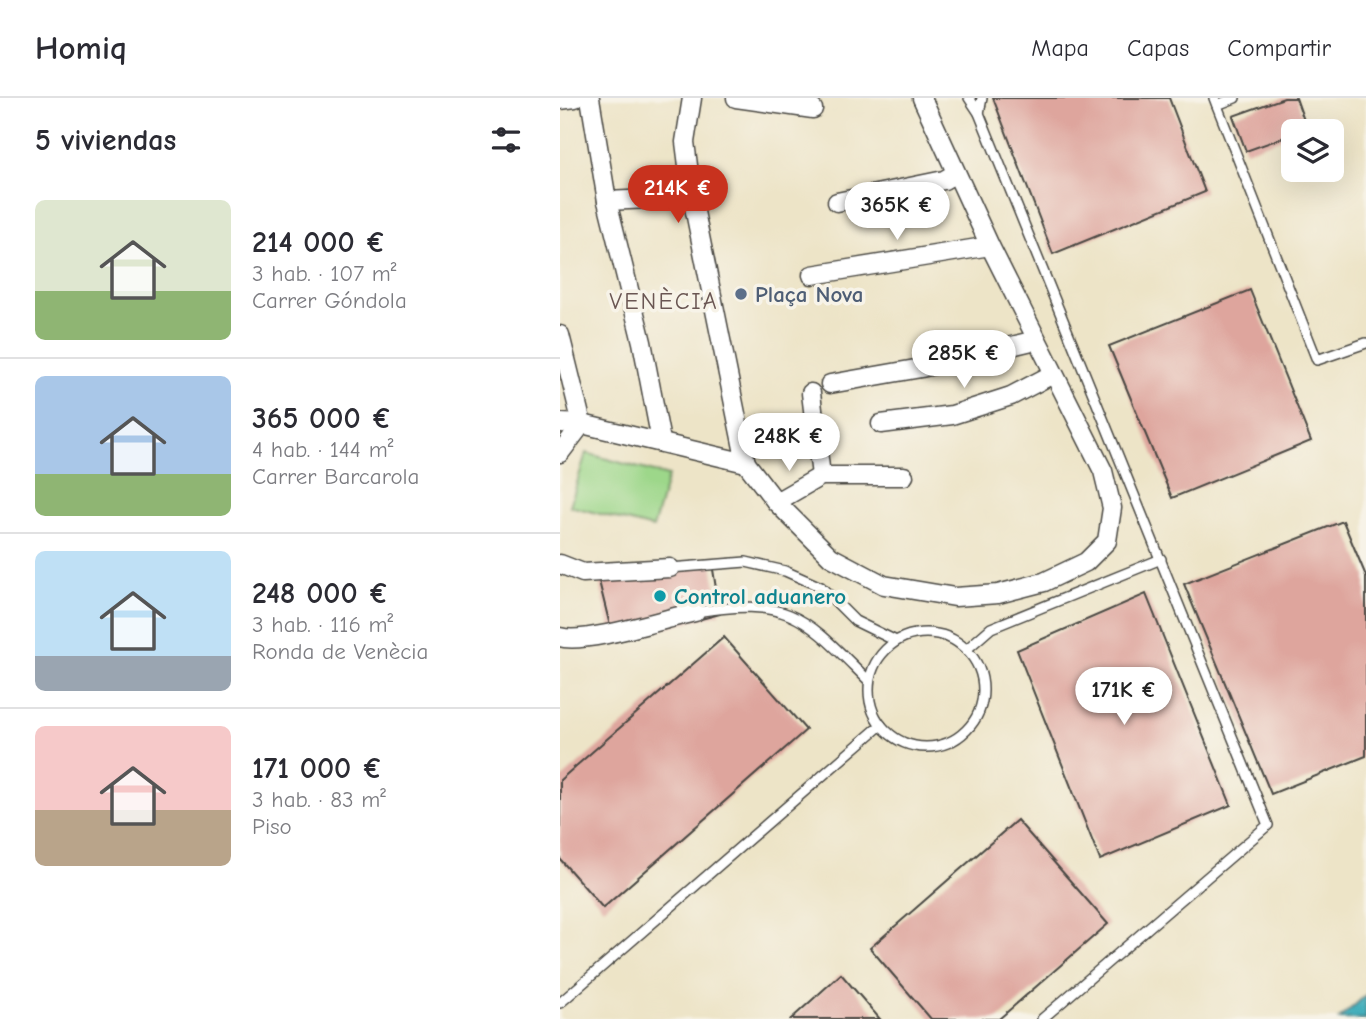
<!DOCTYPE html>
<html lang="es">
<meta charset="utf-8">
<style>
body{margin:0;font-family:"Comic Neue",sans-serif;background:#f2f2f3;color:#2b2b33;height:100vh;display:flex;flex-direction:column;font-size:26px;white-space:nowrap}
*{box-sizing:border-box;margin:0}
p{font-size:23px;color:#7c7c81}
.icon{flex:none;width:38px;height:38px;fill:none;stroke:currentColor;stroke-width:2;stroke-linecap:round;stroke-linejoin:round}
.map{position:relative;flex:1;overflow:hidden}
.details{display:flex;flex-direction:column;background:#fff;width:560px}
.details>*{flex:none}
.fabs{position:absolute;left:721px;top:21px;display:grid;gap:14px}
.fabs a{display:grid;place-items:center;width:63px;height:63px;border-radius:10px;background:#fff;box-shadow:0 7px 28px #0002;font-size:35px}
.price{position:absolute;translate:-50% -60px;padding:0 16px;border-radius:24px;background:#fff;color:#222;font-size:23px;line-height:46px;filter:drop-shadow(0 2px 4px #0008)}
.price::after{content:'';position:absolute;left:50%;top:42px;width:21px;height:16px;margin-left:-10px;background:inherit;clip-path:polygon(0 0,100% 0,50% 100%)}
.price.selected{background:#c8321e;color:#fff}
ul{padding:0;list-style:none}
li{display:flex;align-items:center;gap:21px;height:175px;padding:0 35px}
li+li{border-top:2px solid #e1e1e2}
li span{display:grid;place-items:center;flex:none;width:196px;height:140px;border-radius:10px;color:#555}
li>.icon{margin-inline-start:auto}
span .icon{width:84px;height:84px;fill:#fffc;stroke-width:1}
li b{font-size:30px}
h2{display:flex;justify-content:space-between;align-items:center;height:84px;padding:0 35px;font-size:30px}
header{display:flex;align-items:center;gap:42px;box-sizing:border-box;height:98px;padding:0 35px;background:#fff;border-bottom:2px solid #e1e1e2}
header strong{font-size:33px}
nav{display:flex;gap:38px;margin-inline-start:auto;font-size:24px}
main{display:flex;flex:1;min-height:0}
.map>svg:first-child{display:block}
.garden{fill:#9dd78a;stroke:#64815a;stroke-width:2}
.water{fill:#3dacb9;stroke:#346c72;stroke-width:2}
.building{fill:#dea59d}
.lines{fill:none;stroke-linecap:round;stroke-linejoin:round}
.lane-casing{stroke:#484742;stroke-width:12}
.street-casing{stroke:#484742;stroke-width:21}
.lane{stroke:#fff;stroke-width:9}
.street{stroke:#fff;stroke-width:18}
.service-dot{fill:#5c6f8a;stroke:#f7f3e8;stroke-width:2.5}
.culture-dot{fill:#0f9aa8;stroke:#f7f3e8;stroke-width:2.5}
.labels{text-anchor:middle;stroke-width:7;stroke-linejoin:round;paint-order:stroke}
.service-label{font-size:23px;font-weight:bold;fill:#4e5e75;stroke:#f7f3e8;text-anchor:start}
.culture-label{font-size:23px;font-weight:bold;fill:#0d838f;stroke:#f7f3e8;text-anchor:start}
.neighbourhood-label{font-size:24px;letter-spacing:2px;fill:#6a5653;stroke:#f7f3e8}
</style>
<header>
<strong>Homiq</strong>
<nav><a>Mapa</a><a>Capas</a><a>Compartir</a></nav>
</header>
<main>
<section class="details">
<h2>5 viviendas<svg class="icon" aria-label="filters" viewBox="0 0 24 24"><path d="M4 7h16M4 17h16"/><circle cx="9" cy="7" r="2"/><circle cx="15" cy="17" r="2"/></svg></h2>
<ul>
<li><span style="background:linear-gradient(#dfe7d0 65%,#8fb573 0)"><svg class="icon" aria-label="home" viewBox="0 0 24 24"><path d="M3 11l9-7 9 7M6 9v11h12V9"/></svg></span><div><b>214 000 €</b><p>3 hab. · 107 m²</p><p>Carrer Góndola</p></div></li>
<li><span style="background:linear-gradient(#a9c7e8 70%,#8fb573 0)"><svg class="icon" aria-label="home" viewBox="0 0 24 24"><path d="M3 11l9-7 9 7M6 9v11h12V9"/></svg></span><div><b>365 000 €</b><p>4 hab. · 144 m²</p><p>Carrer Barcarola</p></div></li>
<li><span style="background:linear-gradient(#bfe0f5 75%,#9aa5b1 0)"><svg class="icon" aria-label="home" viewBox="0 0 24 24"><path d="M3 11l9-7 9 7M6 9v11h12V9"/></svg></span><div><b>248 000 €</b><p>3 hab. · 116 m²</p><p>Ronda de Venècia</p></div></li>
<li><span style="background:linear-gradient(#f6c9c9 60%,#b9a48a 0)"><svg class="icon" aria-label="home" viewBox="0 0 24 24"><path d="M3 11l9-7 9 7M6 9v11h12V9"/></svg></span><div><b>171 000 €</b><p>3 hab. · 83 m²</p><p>Piso</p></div></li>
</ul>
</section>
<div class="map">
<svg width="806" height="921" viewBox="0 0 806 921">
<rect width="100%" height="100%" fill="#f7f3e8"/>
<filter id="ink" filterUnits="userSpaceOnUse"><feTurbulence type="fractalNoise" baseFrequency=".0143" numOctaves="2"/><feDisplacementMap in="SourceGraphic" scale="14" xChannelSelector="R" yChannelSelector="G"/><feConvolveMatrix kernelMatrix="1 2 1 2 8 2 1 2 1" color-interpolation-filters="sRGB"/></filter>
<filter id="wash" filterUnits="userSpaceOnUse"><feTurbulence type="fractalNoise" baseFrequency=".00686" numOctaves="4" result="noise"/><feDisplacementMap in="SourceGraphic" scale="28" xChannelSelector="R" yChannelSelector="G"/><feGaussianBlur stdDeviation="1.57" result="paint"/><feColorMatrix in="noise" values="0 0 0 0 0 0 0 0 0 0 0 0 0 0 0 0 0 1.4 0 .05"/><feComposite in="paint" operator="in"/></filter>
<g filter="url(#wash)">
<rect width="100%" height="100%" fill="#ede4c7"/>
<path class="garden" d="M 26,355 L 108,378 L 93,430 L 10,408 Z"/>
<path class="water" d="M 806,897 L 806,921 L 779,921 Z"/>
<g id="blocks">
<g class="building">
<path d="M 433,0 L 609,0 L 645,94 L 493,156 Z"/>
<path d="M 724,0 L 736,0 L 747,31 L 733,33 L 733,36 L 686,53 L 673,18 Z"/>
<path d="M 690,192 L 751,343 L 612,400 L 549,248 Z"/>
<path d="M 783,423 L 806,478 L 806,658 L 711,696 L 624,486 Z"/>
<path d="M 152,465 L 160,516 L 54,544 L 38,479 Z"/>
<path d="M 586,496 L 671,707 L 540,762 L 457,552 Z"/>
<path d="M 164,539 L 246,632 L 43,810 L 0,761 L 0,682 Z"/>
<path d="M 457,722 L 548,826 L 439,921 L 371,921 L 310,850 Z"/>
<path d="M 281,876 L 320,921 L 231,921 Z"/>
</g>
</g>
</g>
<g filter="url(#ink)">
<use href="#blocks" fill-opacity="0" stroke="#484742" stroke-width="2"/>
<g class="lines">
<defs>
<g id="lane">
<path d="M 409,0 L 419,15 L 708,727 L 482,921"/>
<path d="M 654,0 L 757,262 L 806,245"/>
<path d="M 657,7 L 675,0"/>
<path d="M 419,15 L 422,0"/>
<path d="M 110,470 L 186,464 L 225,473 L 261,489 L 295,523 L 336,543"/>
<path d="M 135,514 C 232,499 244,519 309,583"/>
<circle cx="366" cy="592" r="57"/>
<path d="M 407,551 L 431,530 L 601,461"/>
<path d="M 0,905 L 321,627"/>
</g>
<g id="street">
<path d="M 30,0 L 47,103 L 82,244 L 101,343"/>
<path d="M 132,0 L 125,44 L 132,99 L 186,365"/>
<path d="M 176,0 L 253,11"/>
<path d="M 0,2 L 15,0"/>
<path d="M 47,103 L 132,99"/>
<path d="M 277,104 L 384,82 L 396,75"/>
<path d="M 252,177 L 430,148"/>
<path d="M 0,237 L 22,326"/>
<path d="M 270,286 L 361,270 L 476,242"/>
<path d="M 251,295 L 261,378"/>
<path d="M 0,325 L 22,326 L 186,365 L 216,404 L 271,459 L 324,487 L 395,499 L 438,496 L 484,484 L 526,464 L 547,443 L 552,410 L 543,373 L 430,148 L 362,0"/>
<path d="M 321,326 L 392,317 L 451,298 L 493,276"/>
<path d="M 0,355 L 22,326"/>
<path d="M 216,404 L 261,378 L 344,378"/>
<path d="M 0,466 L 23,475 L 110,470"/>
<path d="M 0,539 C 24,547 107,520 135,514"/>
</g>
</defs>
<use href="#lane" class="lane-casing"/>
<use href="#street" class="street-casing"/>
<use href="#lane" class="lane"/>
<use href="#street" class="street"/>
</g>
</g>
<circle class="service-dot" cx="181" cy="196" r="7"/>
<circle class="culture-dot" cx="100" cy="498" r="7"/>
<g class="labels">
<g class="service-label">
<text x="195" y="204">Plaça Nova</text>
</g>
<g class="culture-label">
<text x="114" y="506">Control aduanero</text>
</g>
<g class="neighbourhood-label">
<text x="104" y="211">VENÈCIA</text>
</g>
</g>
</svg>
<div class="fabs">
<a><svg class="icon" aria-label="layers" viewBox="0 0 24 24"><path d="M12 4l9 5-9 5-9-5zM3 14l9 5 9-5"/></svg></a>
</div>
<b class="price selected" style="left:118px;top:127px">214K €</b>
<b class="price" style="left:337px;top:144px">365K €</b>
<b class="price" style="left:404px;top:292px">285K €</b>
<b class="price" style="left:229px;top:375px">248K €</b>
<b class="price" style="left:564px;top:629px">171K €</b>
</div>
</main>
